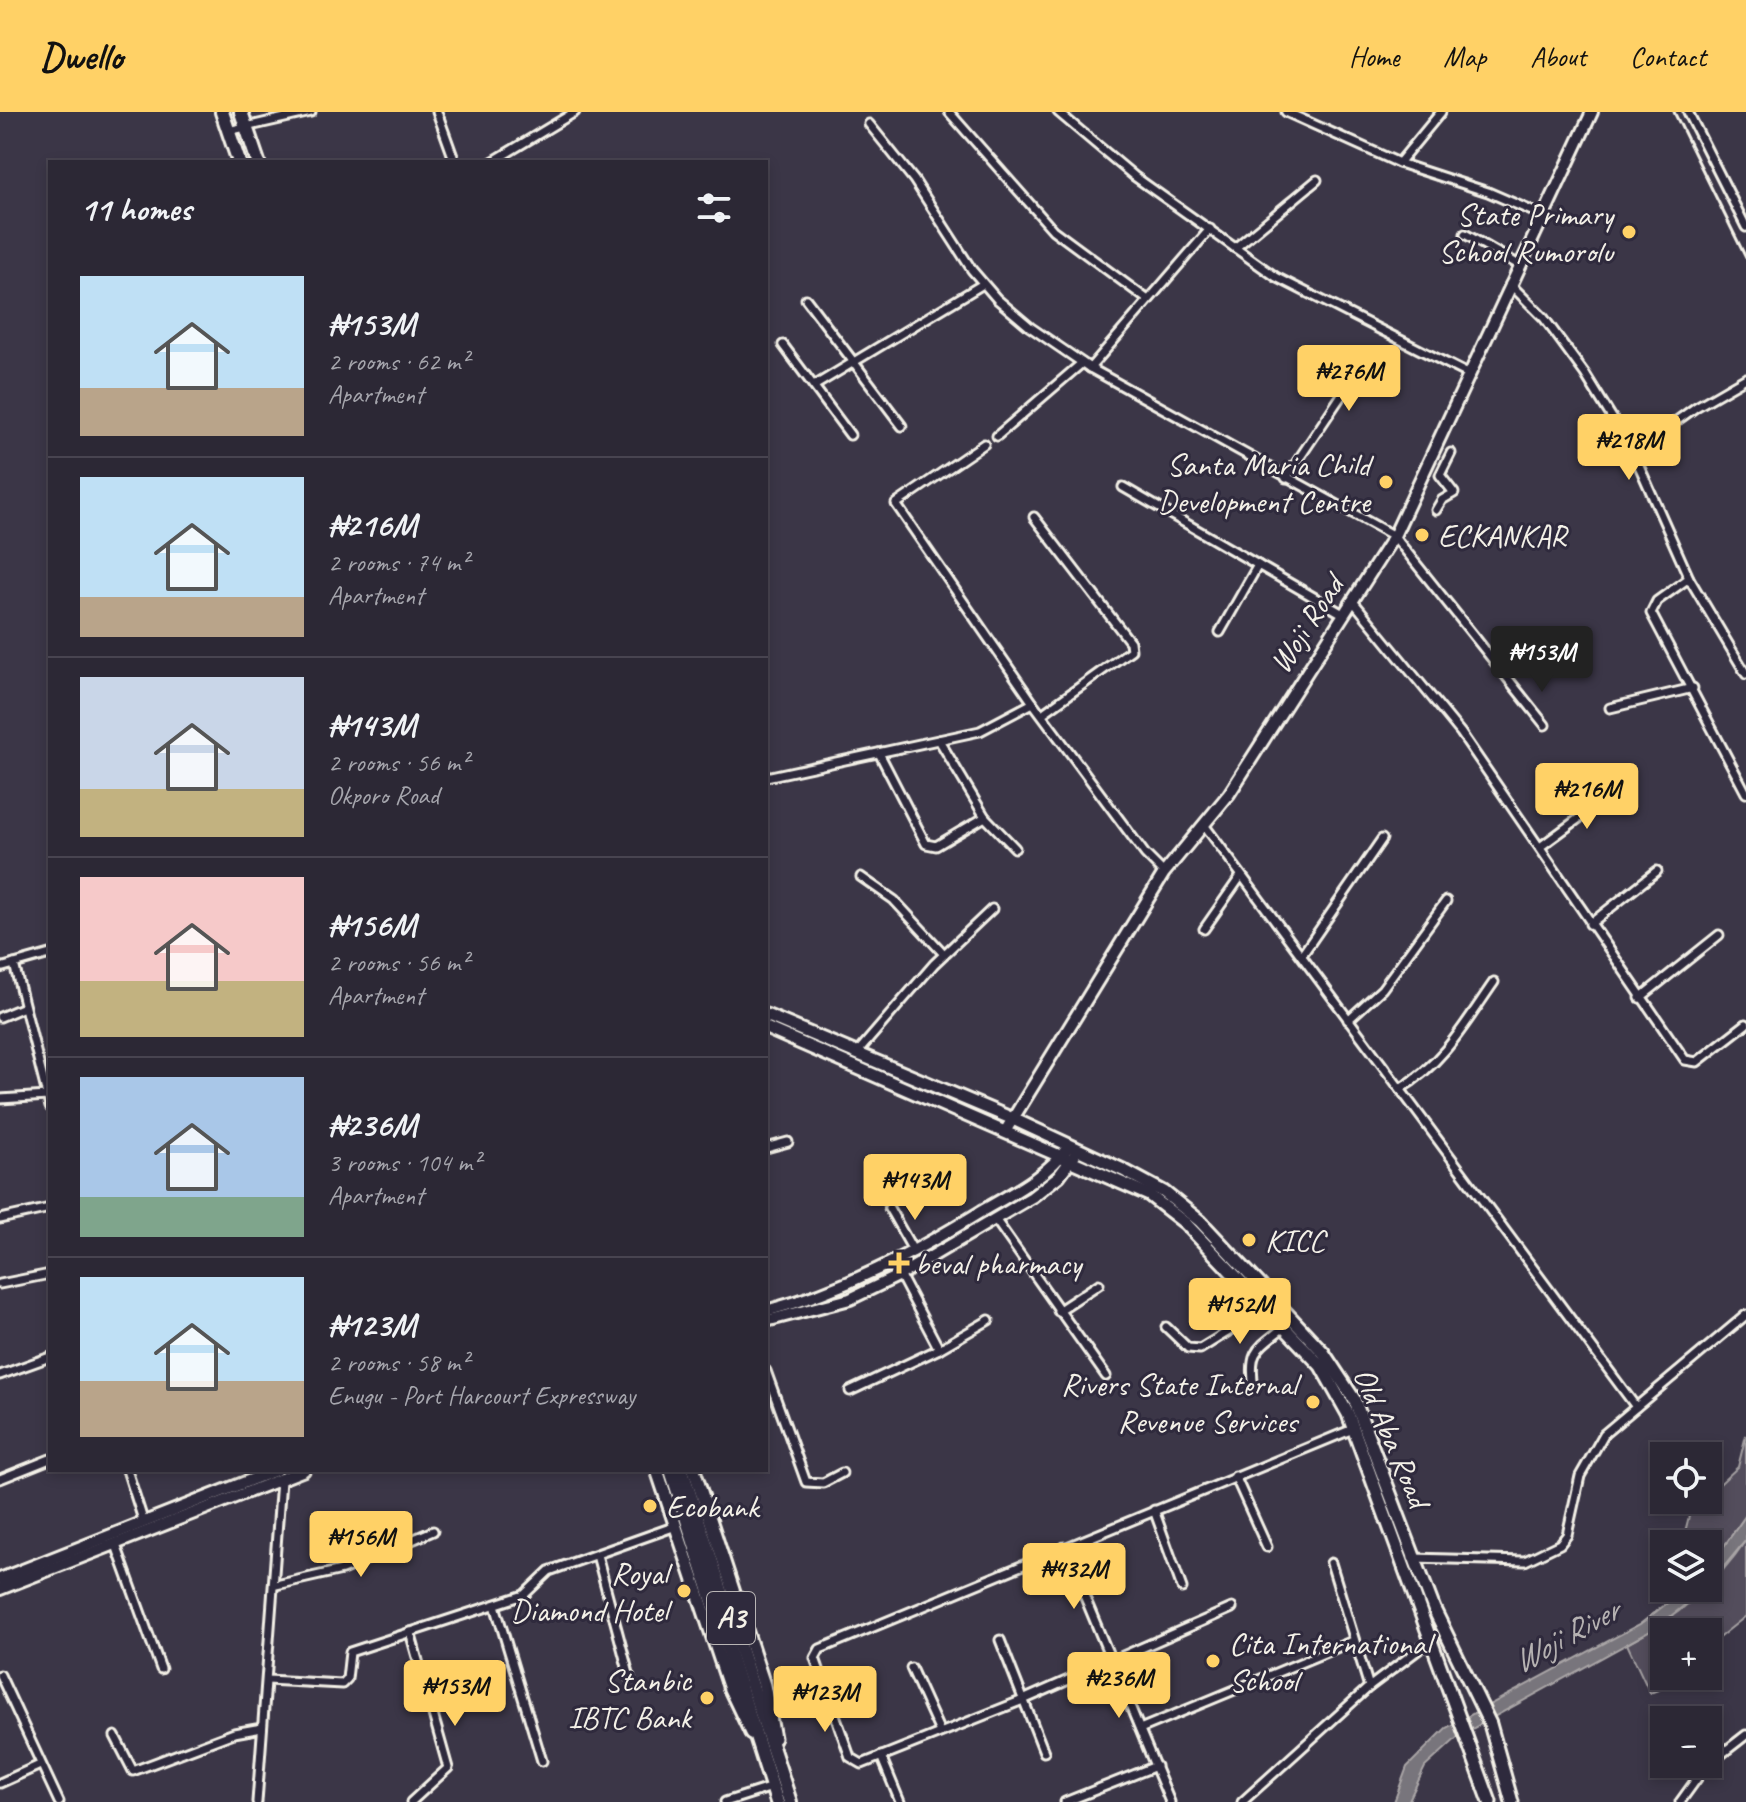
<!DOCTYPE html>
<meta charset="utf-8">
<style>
body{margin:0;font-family:Caveat,sans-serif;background:#34303d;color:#f1f3f6;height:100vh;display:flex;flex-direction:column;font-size:30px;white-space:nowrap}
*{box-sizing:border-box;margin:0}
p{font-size:26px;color:#a6a6ad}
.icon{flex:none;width:44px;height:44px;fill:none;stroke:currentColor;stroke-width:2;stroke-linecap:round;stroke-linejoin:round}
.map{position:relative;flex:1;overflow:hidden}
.sheet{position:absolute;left:48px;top:48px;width:720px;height:1312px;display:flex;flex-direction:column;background:#2c2835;border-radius:0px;box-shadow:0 4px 12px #0003,0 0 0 2px #484450}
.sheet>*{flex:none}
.buttons{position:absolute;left:1650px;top:1330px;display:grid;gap:16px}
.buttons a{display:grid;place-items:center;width:72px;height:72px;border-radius:0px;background:#2c2835;box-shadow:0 4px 12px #0003,0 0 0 2px #484450;font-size:40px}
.price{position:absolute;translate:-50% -68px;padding:0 18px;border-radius:8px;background:#ffd166;color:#111;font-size:26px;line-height:52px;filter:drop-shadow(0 2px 4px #0008)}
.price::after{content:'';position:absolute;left:50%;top:48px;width:24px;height:18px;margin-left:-12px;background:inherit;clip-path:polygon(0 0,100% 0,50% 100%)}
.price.selected{background:#222;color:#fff}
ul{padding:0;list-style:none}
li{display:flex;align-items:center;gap:24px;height:200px;padding:0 32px}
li+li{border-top:2px solid #484450}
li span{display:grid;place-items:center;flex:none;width:224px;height:160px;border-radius:0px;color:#555}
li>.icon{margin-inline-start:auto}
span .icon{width:96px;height:96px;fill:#fffc;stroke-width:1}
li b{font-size:34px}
h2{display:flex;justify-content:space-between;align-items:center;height:96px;padding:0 32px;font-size:34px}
header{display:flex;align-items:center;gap:48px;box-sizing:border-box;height:112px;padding:0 40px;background:#ffd166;color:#111}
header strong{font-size:38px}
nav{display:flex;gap:44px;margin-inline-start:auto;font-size:28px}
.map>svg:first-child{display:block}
.green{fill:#534e5c;stroke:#a4a0a2;stroke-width:2}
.water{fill:#78747b;stroke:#aaa6a7;stroke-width:2}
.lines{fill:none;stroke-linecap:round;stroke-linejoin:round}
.street-casing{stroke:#f4f1e8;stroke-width:13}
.secondary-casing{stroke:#f4f1e8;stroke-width:16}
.primary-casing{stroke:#f4f1e8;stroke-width:17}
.highway-casing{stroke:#f4f1e8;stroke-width:18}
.street{stroke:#2f2a3d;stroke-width:7}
.secondary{stroke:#2f2a3d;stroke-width:10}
.primary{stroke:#2f2a3d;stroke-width:11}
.highway{stroke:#2f2a3d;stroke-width:12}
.rail{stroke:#f4f1e8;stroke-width:3}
.poi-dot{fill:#ffd166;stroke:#2f2a3d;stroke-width:3}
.labels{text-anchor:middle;stroke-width:6;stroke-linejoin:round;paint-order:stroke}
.shield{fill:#2f2a3d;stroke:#b9b5b5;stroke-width:2}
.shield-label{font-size:30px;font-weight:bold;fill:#f4f1e8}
.poi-label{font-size:32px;fill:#f4f1e8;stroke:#2f2a3d;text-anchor:end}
.street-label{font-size:32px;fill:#f4f1e8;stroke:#2f2a3d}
.water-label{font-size:34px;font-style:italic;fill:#b6b2b2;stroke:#2f2a3d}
</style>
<header>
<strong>Dwello</strong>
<nav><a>Home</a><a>Map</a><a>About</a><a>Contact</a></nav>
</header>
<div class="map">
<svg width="1746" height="1690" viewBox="0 0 1746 1690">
<rect width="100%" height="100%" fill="#3b3647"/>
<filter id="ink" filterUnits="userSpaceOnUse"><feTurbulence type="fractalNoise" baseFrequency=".0125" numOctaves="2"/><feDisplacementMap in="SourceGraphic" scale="16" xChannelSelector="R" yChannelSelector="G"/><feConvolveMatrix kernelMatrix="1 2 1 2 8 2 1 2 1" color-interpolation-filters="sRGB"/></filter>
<g filter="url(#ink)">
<g class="green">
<path d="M 1746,1323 L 1746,1403 L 1708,1457 L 1708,1432 L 1682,1432 L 1690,1400 L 1708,1388 L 1708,1383 L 1738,1355 Z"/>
<path d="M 1746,1428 L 1746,1504 L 1711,1532 L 1711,1559 L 1708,1560 L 1708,1520 L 1664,1520 L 1664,1564 L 1697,1564 L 1650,1581 L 1627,1532 C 1675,1507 1716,1473 1746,1428 Z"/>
</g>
<g class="water">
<path d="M 1746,1403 L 1746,1428 L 1708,1474 L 1708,1457 Z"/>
<path d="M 1687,1476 L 1706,1476 L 1656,1516 L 1459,1624 L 1425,1655 L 1408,1690 L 1394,1690 L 1407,1655 L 1446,1616 L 1640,1512 Z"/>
</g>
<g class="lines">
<defs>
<g id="street">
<path d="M 437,0 L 455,50"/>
<path d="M 949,0 L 1053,118 L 1148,188"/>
<path d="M 1058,0 L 1134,64 L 1276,165 L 1470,263"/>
<path d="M 1286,0 L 1399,51 L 1488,80 L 1541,103"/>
<path d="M 1688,0 L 1746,115"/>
<path d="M 869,12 L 914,68 L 972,158 L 997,187 L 1030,215 L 1090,256 L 1394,424 L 1545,613"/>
<path d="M 228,19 L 311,0"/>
<path d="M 492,50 L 575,0"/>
<path d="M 1399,51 L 1441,0"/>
<path d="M 1465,122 L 1519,153"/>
<path d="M 1235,136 L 1317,68"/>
<path d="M 1510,172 L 1544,206 L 1585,262 L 1633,340 L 1689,466 L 1746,562"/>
<path d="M 806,187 L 902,314"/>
<path d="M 783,233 L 850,323"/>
<path d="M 1090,256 L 1210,117"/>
<path d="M 814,274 L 983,172"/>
<path d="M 997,324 L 1082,251"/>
<path d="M 984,332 L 896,392 L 1033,591 L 1145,742 L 1164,761"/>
<path d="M 1633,340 L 1696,295 L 1746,266"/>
<path d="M 1286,366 L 1345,278 L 1345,270 L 1311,254"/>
<path d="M 1123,375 L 1258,453"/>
<path d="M 1436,398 L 1442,388 L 1454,381 L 1440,363 L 1451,341"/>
<path d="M 1034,405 L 1130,530 L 1131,538 L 1042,602"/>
<path d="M 1689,466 L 1657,489 L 1651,501 L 1746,681"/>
<path d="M 1352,488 L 1461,621 L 1685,948 L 1697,950 L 1746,912"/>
<path d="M 1220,520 L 1258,453 L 1343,502"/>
<path d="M 1610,596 L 1693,576"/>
<path d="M 939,628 L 985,705 L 1015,736"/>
<path d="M 879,641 L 926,732 L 936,734 L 985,705"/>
<path d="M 766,665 L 980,619 L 1033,591"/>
<path d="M 1205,714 L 1636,1295"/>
<path d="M 1540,735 L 1616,679"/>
<path d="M 861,765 L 894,788 L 944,842"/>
<path d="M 1590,812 L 1657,759"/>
<path d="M 1204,817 L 1241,764"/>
<path d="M 1302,843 L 1382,727"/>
<path d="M 14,852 L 50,995"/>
<path d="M 0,856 L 50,842"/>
<path d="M 1640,886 L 1719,823"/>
<path d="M 0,905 L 24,895"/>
<path d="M 1348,908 L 1382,877 L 1446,789"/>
<path d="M 857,941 L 934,852 L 992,797"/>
<path d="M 1400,977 C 1443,952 1466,910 1494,870"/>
<path d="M 0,987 L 48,984"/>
<path d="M 766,1036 L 788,1030"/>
<path d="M 889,1096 L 914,1140"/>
<path d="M 0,1107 L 50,1096"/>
<path d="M 995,1107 L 1106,1264"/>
<path d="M 900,1163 L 939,1237"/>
<path d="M 0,1172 L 50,1162"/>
<path d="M 1058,1199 L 1099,1172"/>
<path d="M 1166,1215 L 1188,1236 L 1200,1237 L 1266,1196"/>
<path d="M 766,1259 L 806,1370 L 823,1371 L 842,1361"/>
<path d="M 0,1263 L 50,1245"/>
<path d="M 1254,1276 C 1248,1239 1257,1237 1284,1215"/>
<path d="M 850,1279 L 939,1237 L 989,1208"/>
<path d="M 127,1358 L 144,1411"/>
<path d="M 1235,1364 L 1267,1435"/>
<path d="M 0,1367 L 50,1347"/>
<path d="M 1154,1398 L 1182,1476"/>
<path d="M 116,1433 L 161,1557"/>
<path d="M 1064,1435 L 1170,1690"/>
<path d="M 597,1443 L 630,1566"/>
<path d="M 1412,1446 L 1525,1449 L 1560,1432 L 1567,1423 L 1580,1364 L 1604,1322 L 1746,1203"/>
<path d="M 1331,1451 L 1369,1575"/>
<path d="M 276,1473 L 342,1458 L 433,1419"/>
<path d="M 495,1493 L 542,1649"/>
<path d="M 1232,1496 L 1023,1588 L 862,1652 L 850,1645 L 815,1546 L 820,1537 L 1353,1317"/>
<path d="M 410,1520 L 448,1656 L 411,1690"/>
<path d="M 1000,1528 L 1044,1640"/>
<path d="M 911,1556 L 940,1620"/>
<path d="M 0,1563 L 59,1690"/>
<path d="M 267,1568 L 342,1572 L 347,1567 L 350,1540 L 524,1483 L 549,1459 L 676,1414"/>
<path d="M 1140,1617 L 1353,1529"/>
<path d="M 115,1624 L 133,1659 L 234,1621 L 262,1616"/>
<path d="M 881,1644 L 900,1690"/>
<path d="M 0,1671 L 40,1653"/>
<path d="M 257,1690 L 281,1368"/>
<path d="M 725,1690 L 772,1675"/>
<path d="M 1065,1690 L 1156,1654"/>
<path d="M 1242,1690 L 1369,1575 L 1430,1529"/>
<path d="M 1680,1690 L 1706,1654 L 1746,1623"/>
</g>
<g id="secondary">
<path d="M 1006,1018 L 1164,761 L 1229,682 L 1394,424 L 1592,0"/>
<path d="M 766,1199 C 845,1178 912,1142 982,1099 C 1013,1081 1047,1064 1069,1034"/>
<path d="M 766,1209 L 850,1187 L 900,1163 L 1032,1085 L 1059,1064 L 1078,1038"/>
<path d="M 0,1467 L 276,1358"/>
<path d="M 0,1477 L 304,1358"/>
</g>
<g id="primary">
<path d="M 766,903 L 1013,1007 L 1123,1058 L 1164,1080 L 1200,1109 L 1323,1240 L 1354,1287 L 1434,1497 L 1490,1612 L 1512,1690"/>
<path d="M 766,916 L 1149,1083 L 1185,1111 L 1321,1254 L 1348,1302 L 1490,1690"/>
<path d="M 657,1358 L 730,1577 L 751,1621"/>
<path d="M 694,1358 L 764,1573 L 774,1626"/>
</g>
<g id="highway">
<path d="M 222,0 L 239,50"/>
<path d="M 241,0 L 258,50"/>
<path d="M 671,1358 L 777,1690"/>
<path d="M 682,1358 L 790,1690"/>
</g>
</defs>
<use href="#street" class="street-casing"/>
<use href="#secondary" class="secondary-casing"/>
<use href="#primary" class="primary-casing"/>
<use href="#highway" class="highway-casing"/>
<use href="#street" class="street"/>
<use href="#secondary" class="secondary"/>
<use href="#primary" class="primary"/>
<use href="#highway" class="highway"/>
<path class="rail" d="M 1674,0 L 1746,146"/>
</g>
</g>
<g class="poi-dot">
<circle cx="1629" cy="120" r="8"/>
<circle cx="1386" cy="370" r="8"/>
<circle cx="1422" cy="423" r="8"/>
<circle cx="1249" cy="1128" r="8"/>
<path d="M895 1139h8v8h8v8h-8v8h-8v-8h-8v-8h8z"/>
<circle cx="1313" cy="1290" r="8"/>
<circle cx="650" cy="1394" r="8"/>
<circle cx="684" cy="1479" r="8"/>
<circle cx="1213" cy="1549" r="8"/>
<circle cx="707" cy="1586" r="8"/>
</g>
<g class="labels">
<rect class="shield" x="707" y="1480" width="48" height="52" rx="6"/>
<g class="shield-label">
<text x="731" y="1516">A3</text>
</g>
<g class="poi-label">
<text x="1613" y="113">State Primary<tspan x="1613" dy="37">School Rumorolu</tspan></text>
<text x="1370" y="363">Santa Maria Child<tspan x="1370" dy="37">Development Centre</tspan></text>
<text x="1438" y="434" text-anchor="start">ECKANKAR</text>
<text x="1265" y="1139" text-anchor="start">KICC</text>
<text x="915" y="1162" text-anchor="start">beval pharmacy</text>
<text x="1297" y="1283">Rivers State Internal<tspan x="1297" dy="37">Revenue Services</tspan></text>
<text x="666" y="1405" text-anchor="start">Ecobank</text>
<text x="668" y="1472">Royal<tspan x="668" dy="37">Diamond Hotel</tspan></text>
<text x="1229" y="1542" text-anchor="start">Cita International<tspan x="1229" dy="37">School</tspan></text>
<text x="691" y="1579">Stanbic<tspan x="691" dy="37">IBTC Bank</tspan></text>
</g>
<g class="street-label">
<text transform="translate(1306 512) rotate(-57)" y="11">Woji Road</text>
<text transform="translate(1392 1325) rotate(67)" y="11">Old Aba Road</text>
</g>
<g class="water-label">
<text transform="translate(1565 1523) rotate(-29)" y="12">Woji River</text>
</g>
</g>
</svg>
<div class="buttons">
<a><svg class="icon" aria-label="locate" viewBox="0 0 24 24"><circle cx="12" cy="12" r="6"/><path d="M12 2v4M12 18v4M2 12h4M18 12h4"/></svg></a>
<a><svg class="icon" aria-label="layers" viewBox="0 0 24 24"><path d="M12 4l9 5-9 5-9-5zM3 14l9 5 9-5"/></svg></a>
<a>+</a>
<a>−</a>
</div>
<b class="price" style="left:1349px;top:301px">₦276M</b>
<b class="price" style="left:1629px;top:370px">₦218M</b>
<b class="price selected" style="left:1542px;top:582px">₦153M</b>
<b class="price" style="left:1587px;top:719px">₦216M</b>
<b class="price" style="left:915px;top:1110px">₦143M</b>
<b class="price" style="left:1240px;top:1234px">₦152M</b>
<b class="price" style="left:361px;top:1467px">₦156M</b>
<b class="price" style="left:1074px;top:1499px">₦432M</b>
<b class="price" style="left:1119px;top:1608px">₦236M</b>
<b class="price" style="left:455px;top:1616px">₦153M</b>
<b class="price" style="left:825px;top:1622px">₦123M</b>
<section class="sheet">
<h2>11 homes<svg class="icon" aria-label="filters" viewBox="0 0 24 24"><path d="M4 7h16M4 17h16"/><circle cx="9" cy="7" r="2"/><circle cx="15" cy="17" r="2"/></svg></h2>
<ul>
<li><span style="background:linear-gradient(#bfe0f5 70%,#b9a48a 0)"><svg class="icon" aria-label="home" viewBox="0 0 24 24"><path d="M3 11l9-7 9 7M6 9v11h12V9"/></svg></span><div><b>₦153M</b><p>2 rooms · 62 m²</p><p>Apartment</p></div></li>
<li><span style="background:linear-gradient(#bfe0f5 75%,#b9a48a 0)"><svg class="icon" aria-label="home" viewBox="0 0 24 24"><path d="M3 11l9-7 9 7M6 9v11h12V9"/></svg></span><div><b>₦216M</b><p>2 rooms · 74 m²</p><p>Apartment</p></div></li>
<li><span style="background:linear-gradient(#c9d6e8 70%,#c2b280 0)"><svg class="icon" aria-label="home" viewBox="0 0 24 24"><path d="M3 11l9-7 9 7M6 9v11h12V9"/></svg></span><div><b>₦143M</b><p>2 rooms · 56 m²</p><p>Okporo Road</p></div></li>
<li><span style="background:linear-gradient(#f6c9c9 65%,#c2b280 0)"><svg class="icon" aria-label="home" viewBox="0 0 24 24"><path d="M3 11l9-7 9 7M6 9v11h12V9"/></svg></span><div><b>₦156M</b><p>2 rooms · 56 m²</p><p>Apartment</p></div></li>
<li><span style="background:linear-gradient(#a9c7e8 75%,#7fa58c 0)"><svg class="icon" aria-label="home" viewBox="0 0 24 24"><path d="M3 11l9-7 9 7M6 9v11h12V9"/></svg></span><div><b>₦236M</b><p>3 rooms · 104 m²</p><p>Apartment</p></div></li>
<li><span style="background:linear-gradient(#bfe0f5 65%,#b9a48a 0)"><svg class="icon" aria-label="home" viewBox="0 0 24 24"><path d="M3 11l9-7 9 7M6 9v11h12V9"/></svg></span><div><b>₦123M</b><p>2 rooms · 58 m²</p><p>Enugu - Port Harcourt Expressway</p></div></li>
</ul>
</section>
</div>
